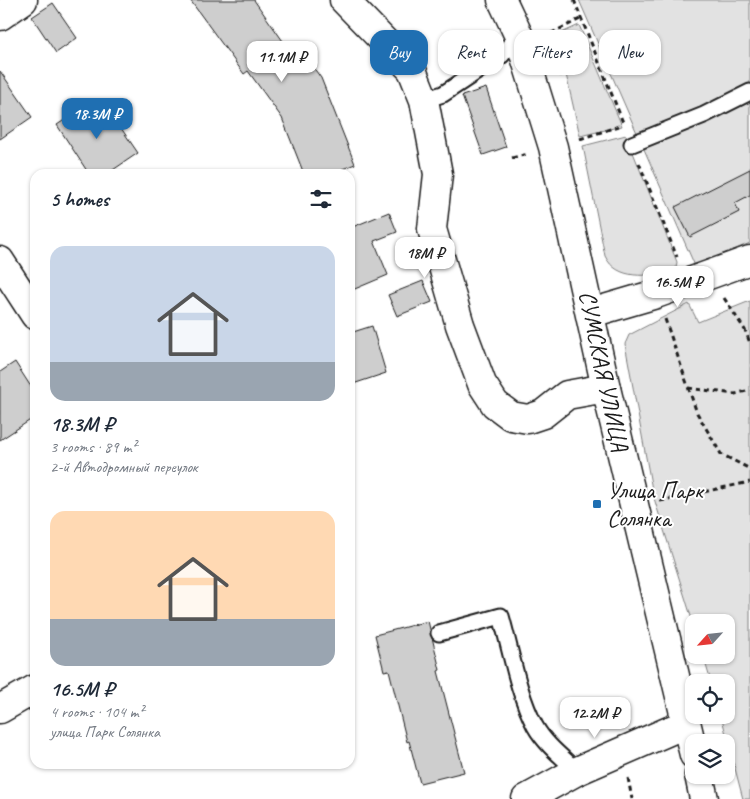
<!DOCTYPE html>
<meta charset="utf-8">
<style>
body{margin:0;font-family:Caveat,sans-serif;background:#f6f6f7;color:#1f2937;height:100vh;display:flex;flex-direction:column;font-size:19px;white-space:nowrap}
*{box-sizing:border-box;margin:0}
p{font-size:16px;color:#747a83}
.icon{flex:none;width:28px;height:28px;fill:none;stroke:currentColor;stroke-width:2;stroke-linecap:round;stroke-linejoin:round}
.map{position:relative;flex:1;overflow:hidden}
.drawer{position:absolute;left:30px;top:169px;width:325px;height:600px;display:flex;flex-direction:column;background:#fff;border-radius:15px;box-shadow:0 1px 4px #0004}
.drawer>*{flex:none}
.banner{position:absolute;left:370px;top:30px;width:305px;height:45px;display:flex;gap:10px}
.needle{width:32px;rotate:243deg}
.buttons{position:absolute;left:685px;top:614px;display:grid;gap:10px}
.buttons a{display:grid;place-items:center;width:50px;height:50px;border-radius:10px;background:#fff;box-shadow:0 1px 4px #0004;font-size:25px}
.price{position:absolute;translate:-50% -42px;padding:0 11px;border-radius:10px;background:#fff;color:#222;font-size:16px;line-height:32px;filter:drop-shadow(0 1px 2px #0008)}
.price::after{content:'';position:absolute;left:50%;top:30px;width:15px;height:11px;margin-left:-8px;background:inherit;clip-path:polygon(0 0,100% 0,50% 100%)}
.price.on{background:#1f6fb2;color:#fff}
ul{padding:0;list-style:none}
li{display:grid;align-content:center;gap:10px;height:265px;padding:0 20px}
li span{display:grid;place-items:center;height:155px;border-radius:15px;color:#555}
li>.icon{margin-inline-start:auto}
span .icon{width:90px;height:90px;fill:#fffc;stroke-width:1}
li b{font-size:21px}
h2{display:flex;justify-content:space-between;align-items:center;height:60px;padding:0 20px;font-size:21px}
.pill{padding:0 18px;border-radius:15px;background:#fff;box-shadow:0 1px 4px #0004;font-size:18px;line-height:45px}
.pill.on{background:#1f6fb2;color:#fff}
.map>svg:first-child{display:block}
.green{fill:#e2e2e2;stroke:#7f7f7f}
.building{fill:#cecece;stroke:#1c1c1c}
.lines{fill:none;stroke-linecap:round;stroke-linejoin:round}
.lane-casing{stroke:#1c1c1c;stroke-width:19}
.street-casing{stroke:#1c1c1c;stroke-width:31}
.primary-casing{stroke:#1c1c1c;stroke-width:31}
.path{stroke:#1c1c1c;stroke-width:3;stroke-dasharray:5 4;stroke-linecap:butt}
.lane{stroke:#fff;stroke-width:15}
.street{stroke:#fff;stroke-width:28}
.primary{stroke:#fff;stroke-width:28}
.poi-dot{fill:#1f6fb2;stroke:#fff;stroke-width:2}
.labels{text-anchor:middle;stroke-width:4;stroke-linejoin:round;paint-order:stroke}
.street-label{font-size:24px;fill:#1c1c1c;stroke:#fff}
.poi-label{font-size:24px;fill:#1c1c1c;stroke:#fff;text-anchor:start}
</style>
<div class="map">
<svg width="750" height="799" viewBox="0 0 750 799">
<rect width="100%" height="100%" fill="#fff"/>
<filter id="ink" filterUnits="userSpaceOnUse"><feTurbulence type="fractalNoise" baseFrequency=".02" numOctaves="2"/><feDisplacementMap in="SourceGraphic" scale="10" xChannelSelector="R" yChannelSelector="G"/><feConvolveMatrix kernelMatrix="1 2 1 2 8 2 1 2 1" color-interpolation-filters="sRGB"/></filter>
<g filter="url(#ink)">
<g class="green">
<path d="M 579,0 L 750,0 L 750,243 L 695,266 Z"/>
<path d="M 579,25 L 622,126 L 580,136 L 563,61 L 555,36 Z"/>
<path d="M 626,135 L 677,262 L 676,268 L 671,272 C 648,276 617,281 605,256 L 583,146 Z"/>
<path d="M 750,301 L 750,799 L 743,799 L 721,715 L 726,715 L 726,682 L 711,682 L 703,655 L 726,655 L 726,622 L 694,622 L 694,626 L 653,495 L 625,344 L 629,335 L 689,304 L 698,322 Z"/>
</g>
<g class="building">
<path d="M 190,0 L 254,0 L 297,61 L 305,56 L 321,78 L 355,164 L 330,174 L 304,174 L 282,118 L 248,71 L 244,74 Z"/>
<path d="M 53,3 L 77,38 L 56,53 L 32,17 Z"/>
<path d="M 0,71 L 32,117 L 0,139 Z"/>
<path d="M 486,88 L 506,147 L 483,155 L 462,96 Z"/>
<path d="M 93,101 L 101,114 L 108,109 L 138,153 L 107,174 L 89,174 L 57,125 Z"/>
<path d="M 750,169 L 750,195 L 735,203 L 739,212 L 690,237 L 675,207 Z"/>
<path d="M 389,212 L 397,232 L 374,241 L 388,275 L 350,291 L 350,228 Z"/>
<path d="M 423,281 L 432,302 L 397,316 L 388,295 Z"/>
<path d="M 372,326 L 386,373 L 350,385 L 350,333 Z"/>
<path d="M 15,362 L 35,393 L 35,417 L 0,440 L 0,372 Z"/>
<path d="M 428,621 L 440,670 L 438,671 L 464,772 L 420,783 L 409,741 L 407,742 L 389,670 L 384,671 L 375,635 Z"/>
</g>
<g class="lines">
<defs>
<g id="lane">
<path d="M 424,100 L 443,94 L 502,55 L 518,34"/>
<path d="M 632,144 L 704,115 L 750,92"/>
<path d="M 439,633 L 501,616 C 511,651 518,694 535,726 C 545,744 562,757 577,771"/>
</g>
<g id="street">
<path d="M 344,0 L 412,70 L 424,100 L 438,174 L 432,229 L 460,325 L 482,384 L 495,404 L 511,416 L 528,419 L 543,414 L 567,395 L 606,388"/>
<path d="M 0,16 L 23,0"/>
<path d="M 0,261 L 35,315"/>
<path d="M 591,313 L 656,294 L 750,260"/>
<path d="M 0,709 L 35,689"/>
<path d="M 526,799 L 577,771 L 685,724"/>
</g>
<g id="primary">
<path d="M 502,0 L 518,34 L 553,147 L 606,388 L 694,755"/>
<path d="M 699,775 L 704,799"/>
</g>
</defs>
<use href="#lane" class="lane-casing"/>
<use href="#street" class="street-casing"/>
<use href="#primary" class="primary-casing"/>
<g class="path">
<path d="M 574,0 L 624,125"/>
<path d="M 562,76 L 550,34 L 582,18"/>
<path d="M 580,139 L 619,126"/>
<path d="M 512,158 L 528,154"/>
<path d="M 639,163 L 677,257"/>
<path d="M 724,298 L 745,330 L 750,343"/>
<path d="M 665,319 L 697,413 L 721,454 L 750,469"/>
<path d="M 688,388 L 735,394 L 750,390"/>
<path d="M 660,501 L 750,482"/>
<path d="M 628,778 L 632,799"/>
</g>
<use href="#lane" class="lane"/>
<use href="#street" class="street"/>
<use href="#primary" class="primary"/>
</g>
</g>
<rect class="poi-dot" x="592" y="499" width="10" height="10" rx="2.5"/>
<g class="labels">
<g class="street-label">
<text transform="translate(604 371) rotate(78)" y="8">СУМСКАЯ УЛИЦА</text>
</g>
<g class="poi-label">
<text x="607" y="498">Улица Парк<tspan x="607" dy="28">Солянка</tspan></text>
</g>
</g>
</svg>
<div class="buttons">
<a><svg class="needle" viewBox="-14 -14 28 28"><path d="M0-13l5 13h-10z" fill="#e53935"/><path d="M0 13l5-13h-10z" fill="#747a83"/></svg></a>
<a><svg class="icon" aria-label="locate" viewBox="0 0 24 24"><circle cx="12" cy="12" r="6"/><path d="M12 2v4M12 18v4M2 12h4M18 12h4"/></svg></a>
<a><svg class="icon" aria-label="layers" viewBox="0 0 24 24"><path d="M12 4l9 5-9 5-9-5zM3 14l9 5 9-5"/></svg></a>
</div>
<b class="price" style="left:282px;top:83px">11.1M ₽</b>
<b class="price on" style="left:97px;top:140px">18.3M ₽</b>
<b class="price" style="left:425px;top:279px">18M ₽</b>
<b class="price" style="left:678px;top:308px">16.5M ₽</b>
<b class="price" style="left:595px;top:739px">12.2M ₽</b>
<div class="banner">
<a class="pill on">Buy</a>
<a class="pill">Rent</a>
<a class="pill">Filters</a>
<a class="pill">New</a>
</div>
<section class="drawer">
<h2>5 homes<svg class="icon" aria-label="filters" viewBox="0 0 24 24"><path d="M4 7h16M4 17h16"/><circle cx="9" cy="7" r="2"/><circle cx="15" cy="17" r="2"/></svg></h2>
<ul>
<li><span style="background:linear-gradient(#c9d6e8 75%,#9aa5b1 0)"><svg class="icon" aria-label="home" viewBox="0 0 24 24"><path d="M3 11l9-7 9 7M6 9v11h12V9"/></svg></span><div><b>18.3M ₽</b><p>3 rooms · 89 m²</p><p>2-й Автодромный переулок</p></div></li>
<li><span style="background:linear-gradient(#ffd9b3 70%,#9aa5b1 0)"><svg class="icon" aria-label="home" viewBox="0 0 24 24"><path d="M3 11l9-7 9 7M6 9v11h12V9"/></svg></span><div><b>16.5M ₽</b><p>4 rooms · 104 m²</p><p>улица Парк Солянка</p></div></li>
</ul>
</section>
</div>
